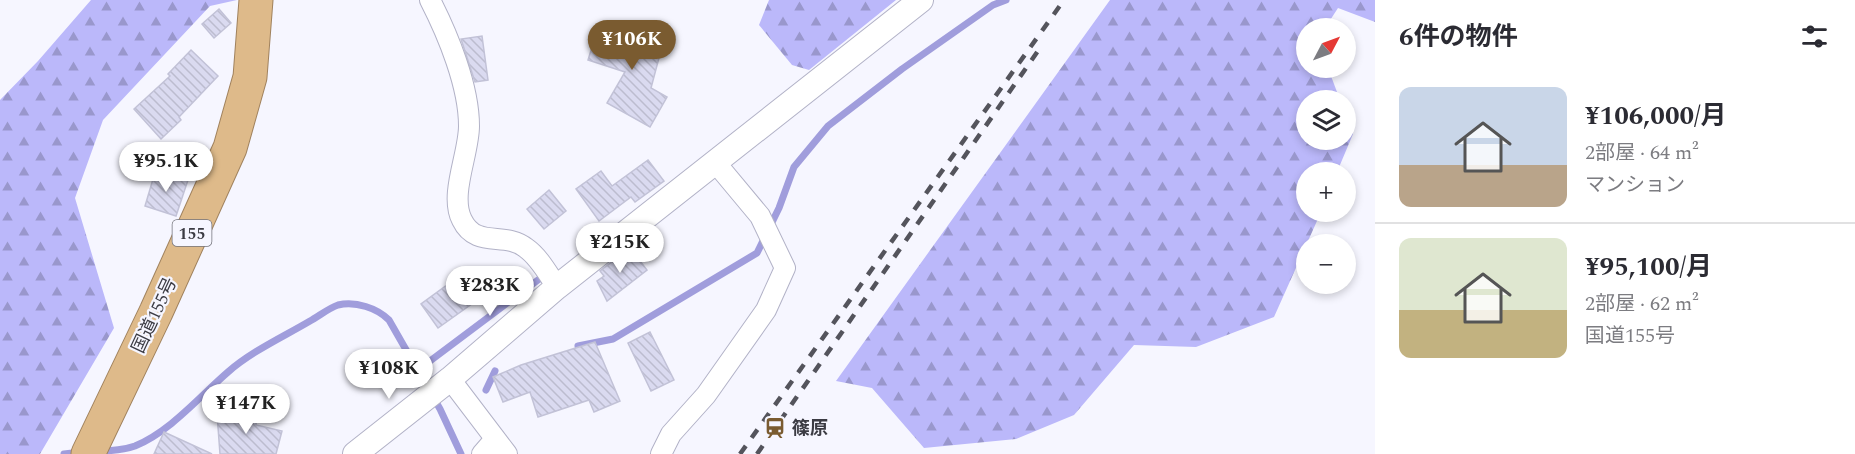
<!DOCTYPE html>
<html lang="ja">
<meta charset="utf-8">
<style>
body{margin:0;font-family:Spectral,"Noto Sans JP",serif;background:#f2f2f3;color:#2b2b33;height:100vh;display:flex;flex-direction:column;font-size:22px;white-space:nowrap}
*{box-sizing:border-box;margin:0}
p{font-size:20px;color:#7c7c81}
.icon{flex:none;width:33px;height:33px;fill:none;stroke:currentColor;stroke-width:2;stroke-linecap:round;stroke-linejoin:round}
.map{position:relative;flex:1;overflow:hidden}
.details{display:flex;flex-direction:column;background:#fff;width:480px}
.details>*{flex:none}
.needle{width:39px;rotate:49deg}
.tools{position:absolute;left:1296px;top:18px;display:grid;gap:12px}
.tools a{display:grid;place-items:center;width:60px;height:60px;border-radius:50%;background:#fff;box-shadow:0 3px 9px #0003;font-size:30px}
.price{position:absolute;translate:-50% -51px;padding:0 14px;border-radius:21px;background:#fff;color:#222;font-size:20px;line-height:39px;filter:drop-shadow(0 2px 3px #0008)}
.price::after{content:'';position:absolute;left:50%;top:36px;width:18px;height:14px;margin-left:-9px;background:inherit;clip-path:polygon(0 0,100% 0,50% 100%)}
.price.active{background:#7a5b30;color:#fff}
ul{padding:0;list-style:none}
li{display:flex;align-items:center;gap:18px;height:150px;padding:0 24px}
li+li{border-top:2px solid #e1e1e2}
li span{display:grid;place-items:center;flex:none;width:168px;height:120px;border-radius:12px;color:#555}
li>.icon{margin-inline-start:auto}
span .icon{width:72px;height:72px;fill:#fffc;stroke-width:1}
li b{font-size:26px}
h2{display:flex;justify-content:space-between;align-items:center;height:72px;padding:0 24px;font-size:26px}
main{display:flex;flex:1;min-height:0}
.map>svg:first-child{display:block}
.forest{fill:url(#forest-firs)}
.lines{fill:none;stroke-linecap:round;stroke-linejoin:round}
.stream{stroke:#a09ddc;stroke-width:7}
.building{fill:url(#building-back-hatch);stroke:#c2c2d7;stroke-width:1.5}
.minor-casing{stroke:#b2b2c7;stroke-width:22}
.tertiary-casing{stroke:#b2b2c7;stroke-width:26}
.trunk-casing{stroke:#a0825e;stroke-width:35}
.minor{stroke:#fff;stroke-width:20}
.tertiary{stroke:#fff;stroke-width:24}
.trunk{stroke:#deba8a;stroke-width:33}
.rail{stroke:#54545c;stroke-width:4.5;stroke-dasharray:10 10;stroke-linecap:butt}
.labels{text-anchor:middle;stroke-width:4.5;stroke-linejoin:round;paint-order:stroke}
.shield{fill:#f6f6ff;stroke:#73737b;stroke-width:1.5}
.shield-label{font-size:16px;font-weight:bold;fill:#3b3b43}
.street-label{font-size:18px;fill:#3b3b43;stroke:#f6f6ff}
.poi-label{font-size:18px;font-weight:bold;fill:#3b3b43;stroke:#f6f6ff;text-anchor:start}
</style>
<main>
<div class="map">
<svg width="1375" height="454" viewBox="0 0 1375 454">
<defs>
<pattern id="forest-firs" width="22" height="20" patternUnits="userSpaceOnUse" patternTransform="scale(1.5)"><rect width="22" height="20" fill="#bbb8fa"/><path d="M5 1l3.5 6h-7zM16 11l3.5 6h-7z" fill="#9997cc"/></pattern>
<pattern id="building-back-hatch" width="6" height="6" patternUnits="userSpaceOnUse" patternTransform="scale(1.5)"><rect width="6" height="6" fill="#dadaf0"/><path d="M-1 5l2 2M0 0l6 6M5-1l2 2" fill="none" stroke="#bcbccf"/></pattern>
</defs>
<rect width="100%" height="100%" fill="#f6f6ff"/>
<g class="forest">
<path d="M 91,0 L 237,0 L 210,6 L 103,120 L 75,198 L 114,328 L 40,454 L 0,454 L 0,100 L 38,61 Z"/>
<path d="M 769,0 L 896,0 L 809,70 L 792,65 L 759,25 Z"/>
<path d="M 1110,0 L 1375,0 L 1375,22 L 1338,8 L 1325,28 L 1306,28 L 1306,68 L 1328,68 L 1340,100 L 1306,100 L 1306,140 L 1346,140 L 1346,115 L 1353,134 L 1337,172 L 1306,172 L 1306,212 L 1321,212 L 1274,317 L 1196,347 L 1134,345 L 1074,415 L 1016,439 L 924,448 L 872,388 L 836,381 Z"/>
</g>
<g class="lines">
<g class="stream">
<path d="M 578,346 L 613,339 L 757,253 L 779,208 L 794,167 L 828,126 L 902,69 L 993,5 L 1006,0"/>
<path d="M 418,370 L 546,274"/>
<path d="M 486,390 L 495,371"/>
<path d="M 98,451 C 111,451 123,450 135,446 C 171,431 199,397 228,372 C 252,351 283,337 310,321 C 319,316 329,308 338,305 C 356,301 377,308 389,320 L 440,409 L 461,454"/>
<path d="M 64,454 L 81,452"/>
</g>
</g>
<g class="building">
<path d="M 219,9 L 231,23 L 214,38 L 202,24 Z"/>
<path d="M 598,28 L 626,37 L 629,28 L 664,39 L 651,88 L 667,97 L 650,127 L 607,103 L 625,72 L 588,60 Z"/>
<path d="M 482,36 L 488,80 L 475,82 L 461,39 Z"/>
<path d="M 191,50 L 218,76 L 179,117 L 181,120 L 161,139 L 134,109 L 170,76 L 168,74 Z"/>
<path d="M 648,160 L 664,181 L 635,202 L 631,197 L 599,221 L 576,189 L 601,171 L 612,186 Z"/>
<path d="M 156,169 L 188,180 L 176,216 L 145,206 Z"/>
<path d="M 549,190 L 566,211 L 544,229 L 527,209 Z"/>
<path d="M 630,248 L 647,270 L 607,301 L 597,281 L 604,276 L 600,271 Z"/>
<path d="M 462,274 L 480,298 L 438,328 L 421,304 Z"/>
<path d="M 650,332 L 674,380 L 651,391 L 628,343 Z"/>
<path d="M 595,342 L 620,401 L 594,412 L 589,400 L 538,417 L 530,392 L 503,402 L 493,377 L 521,365 Z"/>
<path d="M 257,410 L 256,425 L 282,431 L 276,454 L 220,454 L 217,414 Z"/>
<path d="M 164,432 L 212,454 L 154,454 Z"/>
</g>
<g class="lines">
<defs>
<g id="minor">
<path d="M 430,0 C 448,35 469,86 469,126 C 469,154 449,195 462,220 C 476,249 505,231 526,248 C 539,257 548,274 557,287"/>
<path d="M 450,379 L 507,454"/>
<path d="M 482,454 L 495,439"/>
<path d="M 661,454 L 671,434 L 706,395 L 766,310 L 785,268 L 760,216 L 715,162"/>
</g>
<path id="tertiary" d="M 355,454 L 450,379 L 557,287 L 921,0"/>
<path id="trunk" d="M 88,454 L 156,312 L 230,148 L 250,77 L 256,0"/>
</defs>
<use href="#minor" class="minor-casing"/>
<use href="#tertiary" class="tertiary-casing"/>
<use href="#trunk" class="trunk-casing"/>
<use href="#minor" class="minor"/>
<use href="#tertiary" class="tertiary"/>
<use href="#trunk" class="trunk"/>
<g class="rail">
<path d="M 740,454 L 1064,0"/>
<path d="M 757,454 L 1040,48"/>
</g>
</g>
<defs>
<symbol id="station-bare" viewBox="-9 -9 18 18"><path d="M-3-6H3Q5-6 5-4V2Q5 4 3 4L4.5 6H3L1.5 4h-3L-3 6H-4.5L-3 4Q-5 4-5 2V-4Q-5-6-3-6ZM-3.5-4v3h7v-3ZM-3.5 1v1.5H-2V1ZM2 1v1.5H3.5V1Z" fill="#7a5b30" stroke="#f6f6ff" stroke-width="2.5" paint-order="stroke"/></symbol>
</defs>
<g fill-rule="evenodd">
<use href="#station-bare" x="760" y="413" width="30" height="30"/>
</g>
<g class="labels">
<rect class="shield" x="172.5" y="220" width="39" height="26" rx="4.5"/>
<g class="shield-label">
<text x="192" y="239">155</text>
</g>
<g class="street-label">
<text transform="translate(154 315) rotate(-65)" y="6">国道155号</text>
</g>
<g class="poi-label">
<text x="792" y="434">篠原</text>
</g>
</g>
</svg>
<div class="tools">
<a><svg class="needle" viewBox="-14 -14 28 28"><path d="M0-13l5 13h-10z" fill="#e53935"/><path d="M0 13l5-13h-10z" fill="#7c7c81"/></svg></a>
<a><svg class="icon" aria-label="layers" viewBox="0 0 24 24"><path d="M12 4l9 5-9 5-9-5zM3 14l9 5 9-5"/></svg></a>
<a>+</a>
<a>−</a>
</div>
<b class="price active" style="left:632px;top:71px">¥106K</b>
<b class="price" style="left:166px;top:193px">¥95.1K</b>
<b class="price" style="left:620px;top:274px">¥215K</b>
<b class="price" style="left:490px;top:317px">¥283K</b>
<b class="price" style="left:389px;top:400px">¥108K</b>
<b class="price" style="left:246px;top:435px">¥147K</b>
</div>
<section class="details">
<h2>6件の物件<svg class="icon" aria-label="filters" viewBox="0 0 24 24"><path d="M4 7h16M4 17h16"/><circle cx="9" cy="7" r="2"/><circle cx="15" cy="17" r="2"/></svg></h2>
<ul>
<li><span style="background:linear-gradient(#c9d6e8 65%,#b9a48a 0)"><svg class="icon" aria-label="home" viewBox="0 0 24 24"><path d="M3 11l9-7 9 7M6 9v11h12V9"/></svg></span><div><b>¥106,000/月</b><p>2部屋 · 64 m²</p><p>マンション</p></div></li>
<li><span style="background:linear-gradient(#dfe7d0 60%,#c2b280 0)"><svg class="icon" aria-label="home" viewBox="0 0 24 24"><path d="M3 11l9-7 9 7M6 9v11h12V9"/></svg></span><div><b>¥95,100/月</b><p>2部屋 · 62 m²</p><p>国道155号</p></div></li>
</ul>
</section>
</main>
